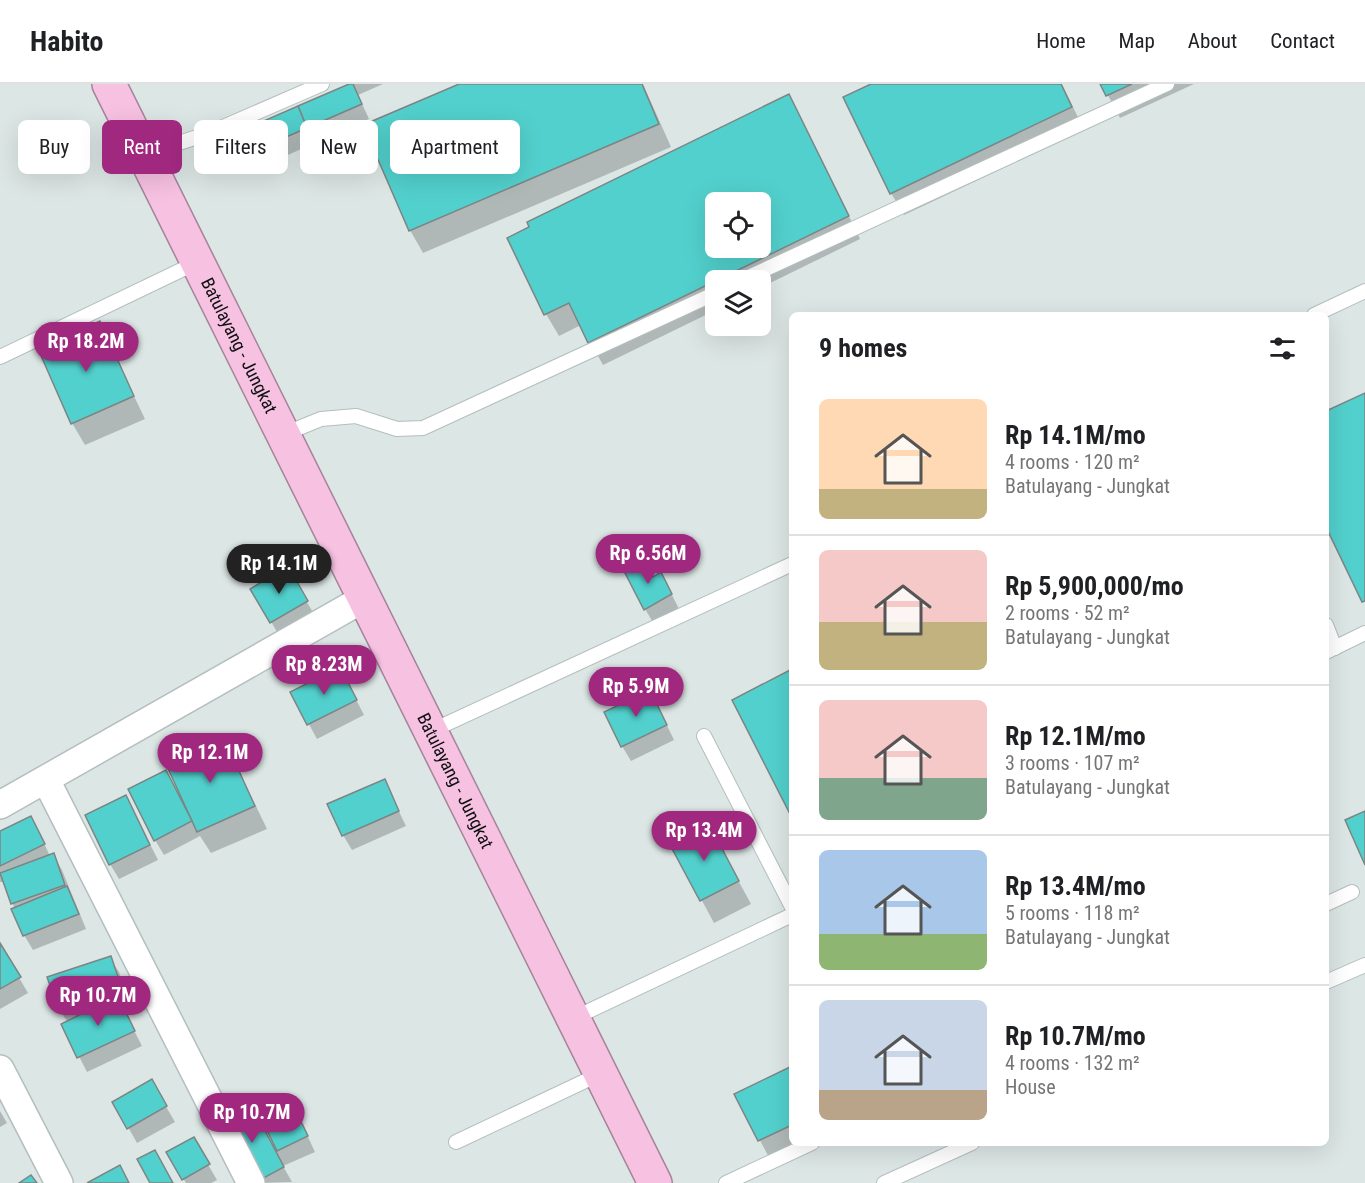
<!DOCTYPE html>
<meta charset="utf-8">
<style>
body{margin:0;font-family:"Roboto Condensed",sans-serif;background:#f2f2f2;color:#202124;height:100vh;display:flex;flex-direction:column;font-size:22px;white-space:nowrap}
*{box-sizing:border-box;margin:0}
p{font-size:20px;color:#757577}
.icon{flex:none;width:33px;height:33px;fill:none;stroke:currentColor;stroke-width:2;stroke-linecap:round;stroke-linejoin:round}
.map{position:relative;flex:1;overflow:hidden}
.side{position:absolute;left:789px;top:228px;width:540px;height:834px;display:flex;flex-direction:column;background:#fff;border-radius:9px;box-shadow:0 6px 24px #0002}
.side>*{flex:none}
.guide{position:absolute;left:18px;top:36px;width:570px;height:54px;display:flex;gap:12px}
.buttons{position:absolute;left:705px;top:108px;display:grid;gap:12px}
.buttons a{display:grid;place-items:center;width:66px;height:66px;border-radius:9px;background:#fff;box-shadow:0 6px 24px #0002;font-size:30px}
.price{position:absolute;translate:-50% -51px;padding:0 14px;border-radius:21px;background:#a0287f;color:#fff;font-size:20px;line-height:39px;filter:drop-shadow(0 2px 3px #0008)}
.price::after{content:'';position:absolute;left:50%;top:36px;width:18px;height:14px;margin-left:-9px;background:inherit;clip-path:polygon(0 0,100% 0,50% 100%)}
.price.selected{background:#222;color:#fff}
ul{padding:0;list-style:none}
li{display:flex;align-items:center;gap:18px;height:150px;padding:0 30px}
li+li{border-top:2px solid #e0e0e0}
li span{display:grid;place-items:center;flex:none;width:168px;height:120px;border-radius:9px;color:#555}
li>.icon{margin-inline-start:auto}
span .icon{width:72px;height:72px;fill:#fffc;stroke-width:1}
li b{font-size:26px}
h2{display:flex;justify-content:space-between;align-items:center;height:72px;padding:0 30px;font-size:26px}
.tag{padding:0 21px;border-radius:9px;background:#fff;box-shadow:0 6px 24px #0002;font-size:21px;line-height:54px}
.tag.selected{background:#a0287f;color:#fff}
header{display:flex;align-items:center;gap:36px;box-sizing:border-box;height:84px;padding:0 30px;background:#fff;border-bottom:2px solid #e0e0e0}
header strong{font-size:28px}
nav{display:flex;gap:33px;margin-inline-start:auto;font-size:21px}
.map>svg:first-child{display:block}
.shadow{fill:#0003;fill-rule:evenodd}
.building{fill:#52d0cd;stroke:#7c8584;stroke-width:1.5;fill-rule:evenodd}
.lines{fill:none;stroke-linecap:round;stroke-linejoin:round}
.lane-casing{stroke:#b5bebe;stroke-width:16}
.street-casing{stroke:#b5bebe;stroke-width:30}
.highway-casing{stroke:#a58398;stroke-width:36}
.lane{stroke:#fff;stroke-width:14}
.street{stroke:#fff;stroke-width:27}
.highway{stroke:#f7c1e2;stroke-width:33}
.labels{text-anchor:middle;stroke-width:4.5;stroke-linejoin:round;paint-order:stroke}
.street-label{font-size:18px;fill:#0d1010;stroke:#fff}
</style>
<header>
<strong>Habito</strong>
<nav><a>Home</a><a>Map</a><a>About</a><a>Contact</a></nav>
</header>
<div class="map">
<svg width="1365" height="1099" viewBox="0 0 1365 1099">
<rect width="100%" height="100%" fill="#dce6e5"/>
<g class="shadow">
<path d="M 350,0 L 383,0 L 358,11 L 369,35 L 254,86 L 236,51 Z"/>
<path d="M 463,0 L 643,0 L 671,63 L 423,169 L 410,146 L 365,42 Z"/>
<path d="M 875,0 L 1062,0 L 1084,46 L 904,131 L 891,109 Z"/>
<path d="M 1102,0 L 1194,0 L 1120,34 Z"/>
<path d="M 801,34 L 860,155 L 760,204 L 760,196 L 716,196 L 716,226 L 603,281 L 581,241 L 559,252 L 546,230 ZM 716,118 L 760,118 L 760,164 L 716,164 Z"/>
<path d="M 99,239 L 145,335 L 85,361 L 72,339 Z"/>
<path d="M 287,484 L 315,532 L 280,553 L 252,505 Z"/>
<path d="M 653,495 L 669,505 L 679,525 L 654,540 L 645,525 Z"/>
<path d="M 348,600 L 364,631 L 317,655 L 292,609 Z"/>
<path d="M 658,623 L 674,656 L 631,677 L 622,662 Z"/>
<path d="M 223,654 L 267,745 L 211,769 L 200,752 L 164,771 L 155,756 L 192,732 Z"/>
<path d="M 384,697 L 406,742 L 352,766 L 343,751 Z"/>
<path d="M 126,713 L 158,776 L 119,795 L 110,780 Z"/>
<path d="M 0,749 L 39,749 L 50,772 L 53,771 L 62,786 L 86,845 L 33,866 L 24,851 L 5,798 L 0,798 Z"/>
<path d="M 671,759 L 720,763 L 751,820 L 714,839 Z"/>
<path d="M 0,861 L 28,909 L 0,925 Z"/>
<path d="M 110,874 L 119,888 L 129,920 L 122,923 L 142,962 L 87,988 L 63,941 L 68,939 L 60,926 Z"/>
<path d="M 792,984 L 792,1059 L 813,1059 L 772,1079 L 736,1011 Z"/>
<path d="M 151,997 L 175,1038 L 137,1059 L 114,1018 Z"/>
<path d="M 0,1027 L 7,1039 L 0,1043 Z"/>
<path d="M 300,1036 L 315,1068 L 283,1082 L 292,1098 L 256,1099 L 272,1061 Z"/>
<path d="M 193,1055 L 217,1096 L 211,1099 L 186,1099 L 168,1069 Z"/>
</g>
<g class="building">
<path d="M 349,0 L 353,0 L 362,20 L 307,44 L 298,22 Z"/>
<path d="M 459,0 L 642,0 L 659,40 L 409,147 L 363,41 Z"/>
<path d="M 871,0 L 1061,0 L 1072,23 L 890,110 L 843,13 Z"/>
<path d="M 1100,0 L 1132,0 L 1106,12 Z"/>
<path d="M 789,10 L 849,132 L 588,259 L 569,219 L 544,231 L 507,154 L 529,143 L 527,138 ZM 716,118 L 760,118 L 760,164 L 716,164 Z"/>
<path d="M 298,22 L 307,44 L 244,71 L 234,50 Z"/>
<path d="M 100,237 L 134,312 L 71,340 L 38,265 Z"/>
<path d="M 1365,309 L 1365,517 L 1362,518 L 1326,443 L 1326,327 Z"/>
<path d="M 644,477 L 653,493 L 661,488 L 672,510 L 644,526 L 624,487 Z"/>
<path d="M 288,482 L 308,517 L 270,539 L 250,505 Z"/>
<path d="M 340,583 L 357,616 L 307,641 L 290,608 Z"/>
<path d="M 792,585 L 792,734 L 732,616 Z"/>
<path d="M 650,606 L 667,641 L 621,663 L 604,628 Z"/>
<path d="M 223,652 L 255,722 L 197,748 L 165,678 Z"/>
<path d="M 166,686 L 192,737 L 154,757 L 128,705 Z"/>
<path d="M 385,695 L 399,727 L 342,752 L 327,720 Z"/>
<path d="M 126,711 L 150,761 L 109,781 L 85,731 Z"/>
<path d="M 1365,727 L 1365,781 L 1345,736 Z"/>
<path d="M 31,732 L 45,760 L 0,782 L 0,747 Z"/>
<path d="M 708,738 L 739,797 L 700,817 L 669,759 Z"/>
<path d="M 54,769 L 65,801 L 11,820 L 0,789 Z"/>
<path d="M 67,802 L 79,830 L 23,852 L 11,825 Z"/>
<path d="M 0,859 L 21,893 L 0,905 Z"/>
<path d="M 111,872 L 122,905 L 59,927 L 47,893 Z"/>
<path d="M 118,912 L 135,947 L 77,974 L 61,940 Z"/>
<path d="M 792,982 L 792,1041 L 758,1057 L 734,1010 Z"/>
<path d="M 152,995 L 167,1022 L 127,1045 L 112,1018 Z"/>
<path d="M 292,1019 L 308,1052 L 277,1067 L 261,1034 Z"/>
<path d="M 251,1020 L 284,1083 L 254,1099 L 221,1036 Z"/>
<path d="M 194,1053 L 210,1080 L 182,1096 L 166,1068 Z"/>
<path d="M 155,1066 L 173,1099 L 150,1099 L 137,1075 Z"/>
<path d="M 120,1081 L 129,1099 L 87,1099 Z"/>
<path d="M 31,1091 L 37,1099 L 19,1099 Z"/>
</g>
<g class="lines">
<defs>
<g id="lane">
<path d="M 144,70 L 207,50 L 322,0"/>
<path d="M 742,196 L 1167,0"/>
<path d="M 1314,231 L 1365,207"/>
<path d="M 0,273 L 198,178"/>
<path d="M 284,350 L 321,335 L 356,332 L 397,345 L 423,344 L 716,209"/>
<path d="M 1326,541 L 1335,564"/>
<path d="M 1326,568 L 1365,549"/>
<path d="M 431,647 L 792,480"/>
<path d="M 704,652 L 792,823"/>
<path d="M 1326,820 L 1352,808"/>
<path d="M 1326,898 L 1365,881"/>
<path d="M 574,934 L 792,831"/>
<path d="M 456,1058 L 602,989"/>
<path d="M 726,1099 L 812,1059"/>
<path d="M 884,1099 L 972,1059"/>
</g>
<g id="street">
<path d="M 46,696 L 251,1099"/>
<path d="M 0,721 L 363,515"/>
<path d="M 0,985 L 59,1099"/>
</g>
<g id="highway">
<path id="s1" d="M 109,0 L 655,1099"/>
</g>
</defs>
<use href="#lane" class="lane-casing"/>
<use href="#street" class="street-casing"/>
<use href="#highway" class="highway-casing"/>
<use href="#lane" class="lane"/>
<use href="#street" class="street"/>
<use href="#highway" class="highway"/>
</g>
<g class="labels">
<g class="street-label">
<text dy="6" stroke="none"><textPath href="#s1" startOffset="292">Batulayang - Jungkat</textPath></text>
<text dy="6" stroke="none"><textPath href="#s1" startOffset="778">Batulayang - Jungkat</textPath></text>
</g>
</g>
</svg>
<div class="buttons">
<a><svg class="icon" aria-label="locate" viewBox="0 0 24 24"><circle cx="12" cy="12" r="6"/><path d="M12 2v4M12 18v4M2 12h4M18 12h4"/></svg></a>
<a><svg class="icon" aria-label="layers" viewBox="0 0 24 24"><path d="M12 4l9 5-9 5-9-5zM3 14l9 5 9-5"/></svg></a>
</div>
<b class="price" style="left:86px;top:289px">Rp 18.2M</b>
<b class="price" style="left:648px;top:501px">Rp 6.56M</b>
<b class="price selected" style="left:279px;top:511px">Rp 14.1M</b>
<b class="price" style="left:324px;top:612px">Rp 8.23M</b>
<b class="price" style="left:636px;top:634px">Rp 5.9M</b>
<b class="price" style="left:210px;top:700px">Rp 12.1M</b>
<b class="price" style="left:704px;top:778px">Rp 13.4M</b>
<b class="price" style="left:98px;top:943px">Rp 10.7M</b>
<b class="price" style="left:252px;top:1060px">Rp 10.7M</b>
<div class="guide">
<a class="tag">Buy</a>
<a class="tag selected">Rent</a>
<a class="tag">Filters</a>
<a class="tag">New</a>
<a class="tag">Apartment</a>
</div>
<section class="side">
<h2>9 homes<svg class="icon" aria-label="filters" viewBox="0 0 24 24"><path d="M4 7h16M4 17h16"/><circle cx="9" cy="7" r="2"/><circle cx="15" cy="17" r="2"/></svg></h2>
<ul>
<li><span style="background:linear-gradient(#ffd9b3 75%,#c2b280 0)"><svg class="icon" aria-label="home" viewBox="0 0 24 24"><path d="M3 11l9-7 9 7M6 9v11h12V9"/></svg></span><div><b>Rp 14.1M/mo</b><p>4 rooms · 120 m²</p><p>Batulayang - Jungkat</p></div></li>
<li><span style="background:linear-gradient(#f6c9c9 60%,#c2b280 0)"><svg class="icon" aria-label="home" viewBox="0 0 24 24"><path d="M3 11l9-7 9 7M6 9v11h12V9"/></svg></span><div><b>Rp 5,900,000/mo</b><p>2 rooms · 52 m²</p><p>Batulayang - Jungkat</p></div></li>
<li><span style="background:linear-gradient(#f6c9c9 65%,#7fa58c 0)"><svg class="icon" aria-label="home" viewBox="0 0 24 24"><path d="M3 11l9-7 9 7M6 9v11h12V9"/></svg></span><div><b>Rp 12.1M/mo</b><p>3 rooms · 107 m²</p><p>Batulayang - Jungkat</p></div></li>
<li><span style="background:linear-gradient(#a9c7e8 70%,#8fb573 0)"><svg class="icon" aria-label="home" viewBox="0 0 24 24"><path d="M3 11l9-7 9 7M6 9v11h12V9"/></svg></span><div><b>Rp 13.4M/mo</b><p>5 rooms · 118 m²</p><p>Batulayang - Jungkat</p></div></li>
<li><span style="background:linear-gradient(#c9d6e8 75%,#b9a48a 0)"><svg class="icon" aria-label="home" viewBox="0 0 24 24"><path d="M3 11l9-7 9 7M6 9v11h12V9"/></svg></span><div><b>Rp 10.7M/mo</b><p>4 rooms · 132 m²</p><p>House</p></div></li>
</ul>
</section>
</div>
